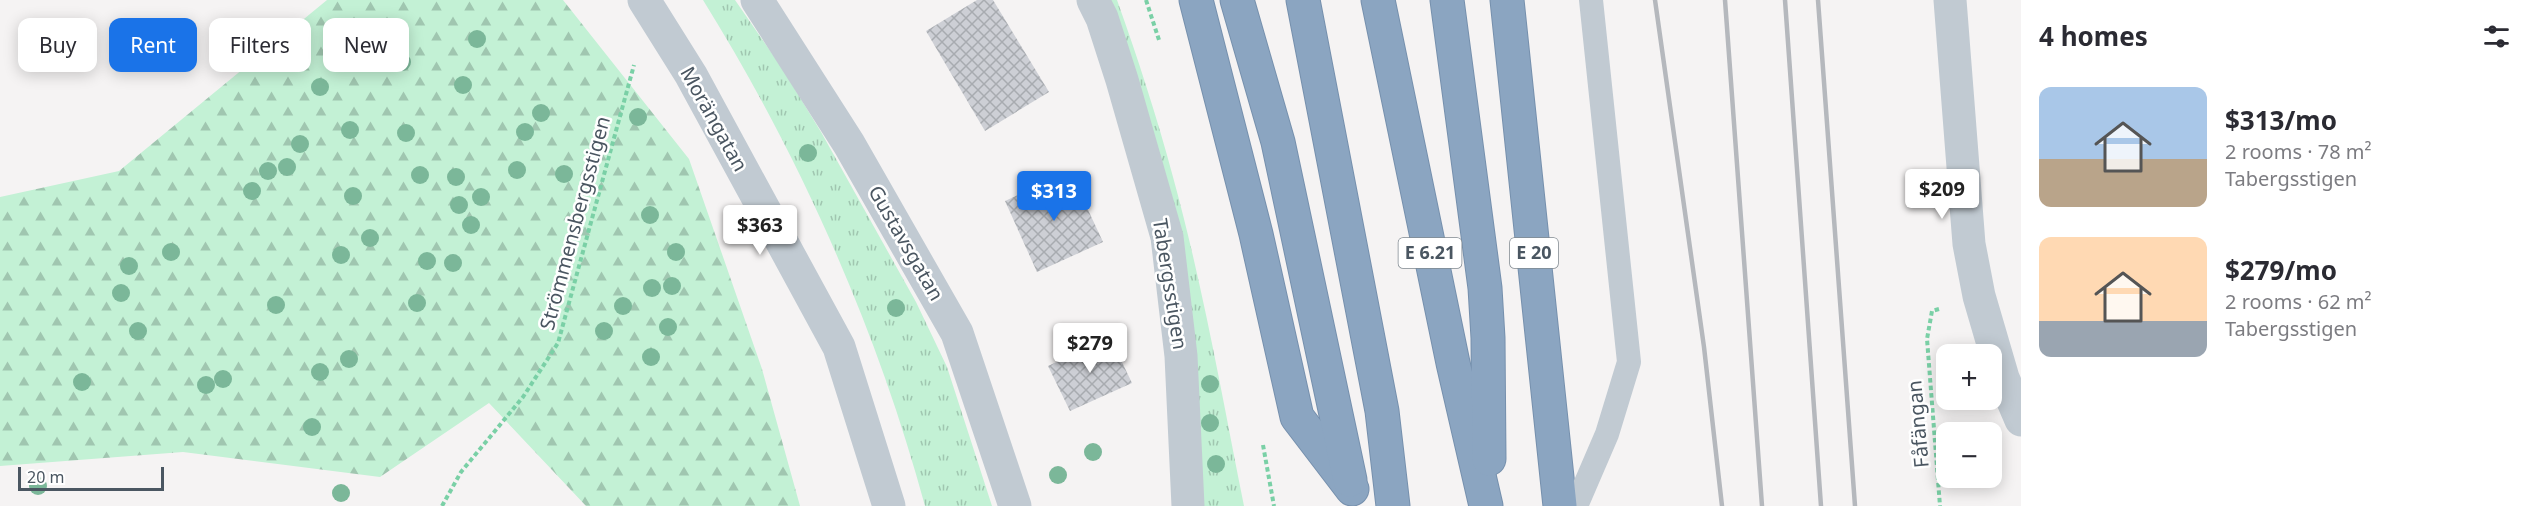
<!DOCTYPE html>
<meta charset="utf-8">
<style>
body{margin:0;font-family:"Noto Sans",sans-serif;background:#f2f2f3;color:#2b2b33;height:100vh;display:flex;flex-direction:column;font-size:22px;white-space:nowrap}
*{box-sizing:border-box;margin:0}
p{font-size:20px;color:#7c7c81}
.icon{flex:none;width:33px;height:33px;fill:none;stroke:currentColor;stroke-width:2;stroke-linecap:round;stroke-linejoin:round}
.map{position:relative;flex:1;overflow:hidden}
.drawer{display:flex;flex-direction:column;background:#fff;width:510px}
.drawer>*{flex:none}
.hud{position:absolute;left:18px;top:18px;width:570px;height:54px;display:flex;gap:12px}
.buttons{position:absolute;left:1936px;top:344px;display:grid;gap:12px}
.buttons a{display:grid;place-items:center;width:66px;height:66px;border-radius:12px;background:#fff;box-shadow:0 3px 15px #0003;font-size:30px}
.scale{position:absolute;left:18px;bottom:15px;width:146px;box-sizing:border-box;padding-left:6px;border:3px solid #4a5661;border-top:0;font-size:16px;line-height:21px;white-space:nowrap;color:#4a5661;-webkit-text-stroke:4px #fff;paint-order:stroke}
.price{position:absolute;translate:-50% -51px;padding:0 14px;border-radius:6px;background:#fff;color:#222;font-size:20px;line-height:39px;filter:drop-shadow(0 2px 3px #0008)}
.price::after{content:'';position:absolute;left:50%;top:36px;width:18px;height:14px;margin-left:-9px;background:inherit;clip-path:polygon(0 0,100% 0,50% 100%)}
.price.active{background:#1a73e8;color:#fff}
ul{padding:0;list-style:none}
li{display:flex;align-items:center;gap:18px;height:150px;padding:0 18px}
li span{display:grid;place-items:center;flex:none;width:168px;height:120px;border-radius:12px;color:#555}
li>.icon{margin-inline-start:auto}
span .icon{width:72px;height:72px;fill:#fffc;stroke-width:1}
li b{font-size:26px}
h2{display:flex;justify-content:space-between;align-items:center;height:72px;padding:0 18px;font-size:26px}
.chip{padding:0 21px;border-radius:12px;background:#fff;box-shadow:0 3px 15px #0003;font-size:21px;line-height:54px}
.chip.active{background:#1a73e8;color:#fff}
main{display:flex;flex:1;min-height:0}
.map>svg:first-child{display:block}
.grass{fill:url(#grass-tufts)}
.forest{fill:url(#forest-firs)}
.building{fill:url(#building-cross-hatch)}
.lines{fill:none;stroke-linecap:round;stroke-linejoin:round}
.motorway-casing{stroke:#7690ad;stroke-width:35}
.path{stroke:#7ad0a6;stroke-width:4;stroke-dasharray:4.5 3;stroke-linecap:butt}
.service{stroke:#c1cad2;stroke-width:24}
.minor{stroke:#c1cad2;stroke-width:33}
.motorway{stroke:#8ba5c1;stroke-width:33}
.rail{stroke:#b5b8bd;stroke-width:4.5}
.tree{fill:#7bb799}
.labels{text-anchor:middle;stroke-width:5;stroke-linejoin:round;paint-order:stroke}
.shield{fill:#fff;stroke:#808990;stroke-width:1.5}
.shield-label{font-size:18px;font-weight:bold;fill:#4a5661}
.street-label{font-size:20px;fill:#4a5661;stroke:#fff}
</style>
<main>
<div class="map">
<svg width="2021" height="506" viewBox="0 0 2021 506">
<defs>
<pattern id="grass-tufts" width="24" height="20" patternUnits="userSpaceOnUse" patternTransform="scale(1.5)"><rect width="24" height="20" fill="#c3f1d5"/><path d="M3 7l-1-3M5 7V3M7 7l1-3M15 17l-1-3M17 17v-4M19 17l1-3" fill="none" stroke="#a0c6b0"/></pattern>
<pattern id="forest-firs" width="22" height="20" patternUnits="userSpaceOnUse" patternTransform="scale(1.5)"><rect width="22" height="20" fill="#c3f1d5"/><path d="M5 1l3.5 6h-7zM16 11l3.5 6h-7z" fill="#a0c6b0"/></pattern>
<pattern id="building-cross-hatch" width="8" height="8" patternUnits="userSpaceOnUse" patternTransform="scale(1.5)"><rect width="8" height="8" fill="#cdcfd5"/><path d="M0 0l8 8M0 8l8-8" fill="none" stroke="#a8abb0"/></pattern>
</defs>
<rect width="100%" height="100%" fill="#f5f3f3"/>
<g class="grass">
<path d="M 703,0 L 735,0 L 782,68 L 821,132 L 916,302 L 947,367 L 992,506 L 925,506 C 877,329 800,156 703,0 Z"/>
<path d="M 1099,0 L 1117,0 C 1138,59 1157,117 1173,177 C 1203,286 1222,396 1244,506 L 1198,506 L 1194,434 Z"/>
</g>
<path class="forest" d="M 327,0 L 563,0 L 689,159 L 762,369 L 800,506 L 586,506 L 489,403 L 380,477 L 183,452 L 0,466 L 0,197 L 119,171 Z"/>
<g class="building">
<path d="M 977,0 L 993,0 L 1049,92 L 985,131 L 926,31 Z"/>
<path d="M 1070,171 L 1103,242 L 1037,272 L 1005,201 Z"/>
<path d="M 1110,337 L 1132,383 L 1070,411 L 1048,366 Z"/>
</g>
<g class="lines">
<defs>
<g id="motorway">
<path d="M 1196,0 L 1256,234 L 1297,417 L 1352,489"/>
<path d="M 1237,0 L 1278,142 L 1350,480"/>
<path d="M 1303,0 L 1382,411 L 1393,506"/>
<path d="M 1378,0 L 1453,363 L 1486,506"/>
<path d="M 1447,0 L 1485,288 L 1488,338 L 1489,459"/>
<path d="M 1507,0 L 1560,506"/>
</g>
</defs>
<use href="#motorway" class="motorway-casing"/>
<g class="path">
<path d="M 1146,0 L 1159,40"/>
<path d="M 1939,309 L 1932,311 L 1927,339 L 1940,506"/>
<path d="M 1263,445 L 1274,506"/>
<path d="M 442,506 L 461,472 L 523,397 L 558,343 L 634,65"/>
</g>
<path class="service" d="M 1576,506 L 1607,434 L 1629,362 L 1591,0"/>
<g class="minor">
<path d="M 644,0 L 691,75 L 839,347 L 889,506"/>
<path d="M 757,0 L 849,144 L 957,333 L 1015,506"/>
<path d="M 1093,0 L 1102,18 L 1122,80 L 1167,237 L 1181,356 L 1188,506"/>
<path d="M 1950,0 L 1969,244 L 1979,296 L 2003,378 L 2021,420"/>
</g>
<use href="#motorway" class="motorway"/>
<g class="rail">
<path d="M 1655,0 L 1704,347 L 1722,506"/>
<path d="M 1725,0 L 1762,506"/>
<path d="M 1785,0 L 1821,506"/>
<path d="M 1818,0 L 1855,506"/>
</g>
</g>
<g class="tree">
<circle cx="477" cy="39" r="9"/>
<circle cx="334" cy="51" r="9"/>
<circle cx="402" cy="62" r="9"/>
<circle cx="463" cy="85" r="9"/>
<circle cx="320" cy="87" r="9"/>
<circle cx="541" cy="113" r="9"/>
<circle cx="638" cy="117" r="9"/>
<circle cx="350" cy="130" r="9"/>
<circle cx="525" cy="132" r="9"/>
<circle cx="406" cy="133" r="9"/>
<circle cx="300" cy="144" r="9"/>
<circle cx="808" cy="153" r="9"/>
<circle cx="287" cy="167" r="9"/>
<circle cx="517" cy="170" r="9"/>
<circle cx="268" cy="171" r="9"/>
<circle cx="564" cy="174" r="9"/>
<circle cx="420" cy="175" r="9"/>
<circle cx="456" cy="177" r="9"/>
<circle cx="252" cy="191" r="9"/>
<circle cx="353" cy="196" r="9"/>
<circle cx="481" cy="197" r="9"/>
<circle cx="459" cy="205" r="9"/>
<circle cx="650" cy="215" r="9"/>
<circle cx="471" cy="225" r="9"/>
<circle cx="370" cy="238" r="9"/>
<circle cx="171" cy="252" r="9"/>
<circle cx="676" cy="252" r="9"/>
<circle cx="341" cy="255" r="9"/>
<circle cx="427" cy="261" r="9"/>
<circle cx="453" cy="263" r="9"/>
<circle cx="129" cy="266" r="9"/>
<circle cx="672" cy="286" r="9"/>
<circle cx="652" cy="288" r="9"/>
<circle cx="121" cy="293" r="9"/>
<circle cx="417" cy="303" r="9"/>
<circle cx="276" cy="305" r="9"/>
<circle cx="623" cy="306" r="9"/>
<circle cx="896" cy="308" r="9"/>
<circle cx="668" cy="327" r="9"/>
<circle cx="138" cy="331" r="9"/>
<circle cx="604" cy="331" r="9"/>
<circle cx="651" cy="357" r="9"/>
<circle cx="349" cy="359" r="9"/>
<circle cx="320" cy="372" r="9"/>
<circle cx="223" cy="379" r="9"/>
<circle cx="82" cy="382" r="9"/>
<circle cx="1210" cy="384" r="9"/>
<circle cx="206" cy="385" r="9"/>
<circle cx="1210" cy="423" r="9"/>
<circle cx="312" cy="427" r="9"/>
<circle cx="1093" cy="452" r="9"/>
<circle cx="1216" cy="464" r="9"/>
<circle cx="1058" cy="475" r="9"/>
<circle cx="38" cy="486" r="9"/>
<circle cx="341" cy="493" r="9"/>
</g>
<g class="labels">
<g class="shield">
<rect x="1398.5" y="238" width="63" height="30" rx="4.5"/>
<rect x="1510" y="238" width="48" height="30" rx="4.5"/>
</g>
<g class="shield-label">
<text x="1430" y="259">E 6.21</text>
<text x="1534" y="259">E 20</text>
</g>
<g class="street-label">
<text transform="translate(714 119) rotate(61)" y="7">Morängatan</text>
<text transform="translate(575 223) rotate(-75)" y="7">Strömmensbergsstigen</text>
<text transform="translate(906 243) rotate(60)" y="7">Gustavsgatan</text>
<text transform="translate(1170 284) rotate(81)" y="7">Tabergsstigen</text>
<text transform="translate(1918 424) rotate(-95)" y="7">Fåfängan</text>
</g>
</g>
</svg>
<div class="buttons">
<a>+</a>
<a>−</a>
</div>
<div class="scale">20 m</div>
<b class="price" style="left:1942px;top:220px">$209</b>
<b class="price active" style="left:1054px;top:222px">$313</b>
<b class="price" style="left:760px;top:256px">$363</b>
<b class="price" style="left:1090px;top:374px">$279</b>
<div class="hud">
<a class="chip">Buy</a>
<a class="chip active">Rent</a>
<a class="chip">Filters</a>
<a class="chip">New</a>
</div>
</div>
<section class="drawer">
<h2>4 homes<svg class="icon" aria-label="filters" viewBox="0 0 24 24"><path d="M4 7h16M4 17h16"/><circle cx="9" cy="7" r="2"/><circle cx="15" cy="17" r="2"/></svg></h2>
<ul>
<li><span style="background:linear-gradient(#a9c7e8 60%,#b9a48a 0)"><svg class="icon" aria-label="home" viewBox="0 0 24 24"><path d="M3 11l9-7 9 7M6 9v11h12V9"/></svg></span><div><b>$313/mo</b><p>2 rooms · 78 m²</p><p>Tabergsstigen</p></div></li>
<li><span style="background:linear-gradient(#ffd9b3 70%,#9aa5b1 0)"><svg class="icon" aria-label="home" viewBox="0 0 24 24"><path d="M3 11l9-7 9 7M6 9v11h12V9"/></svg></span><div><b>$279/mo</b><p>2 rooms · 62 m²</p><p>Tabergsstigen</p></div></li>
</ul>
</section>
</main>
